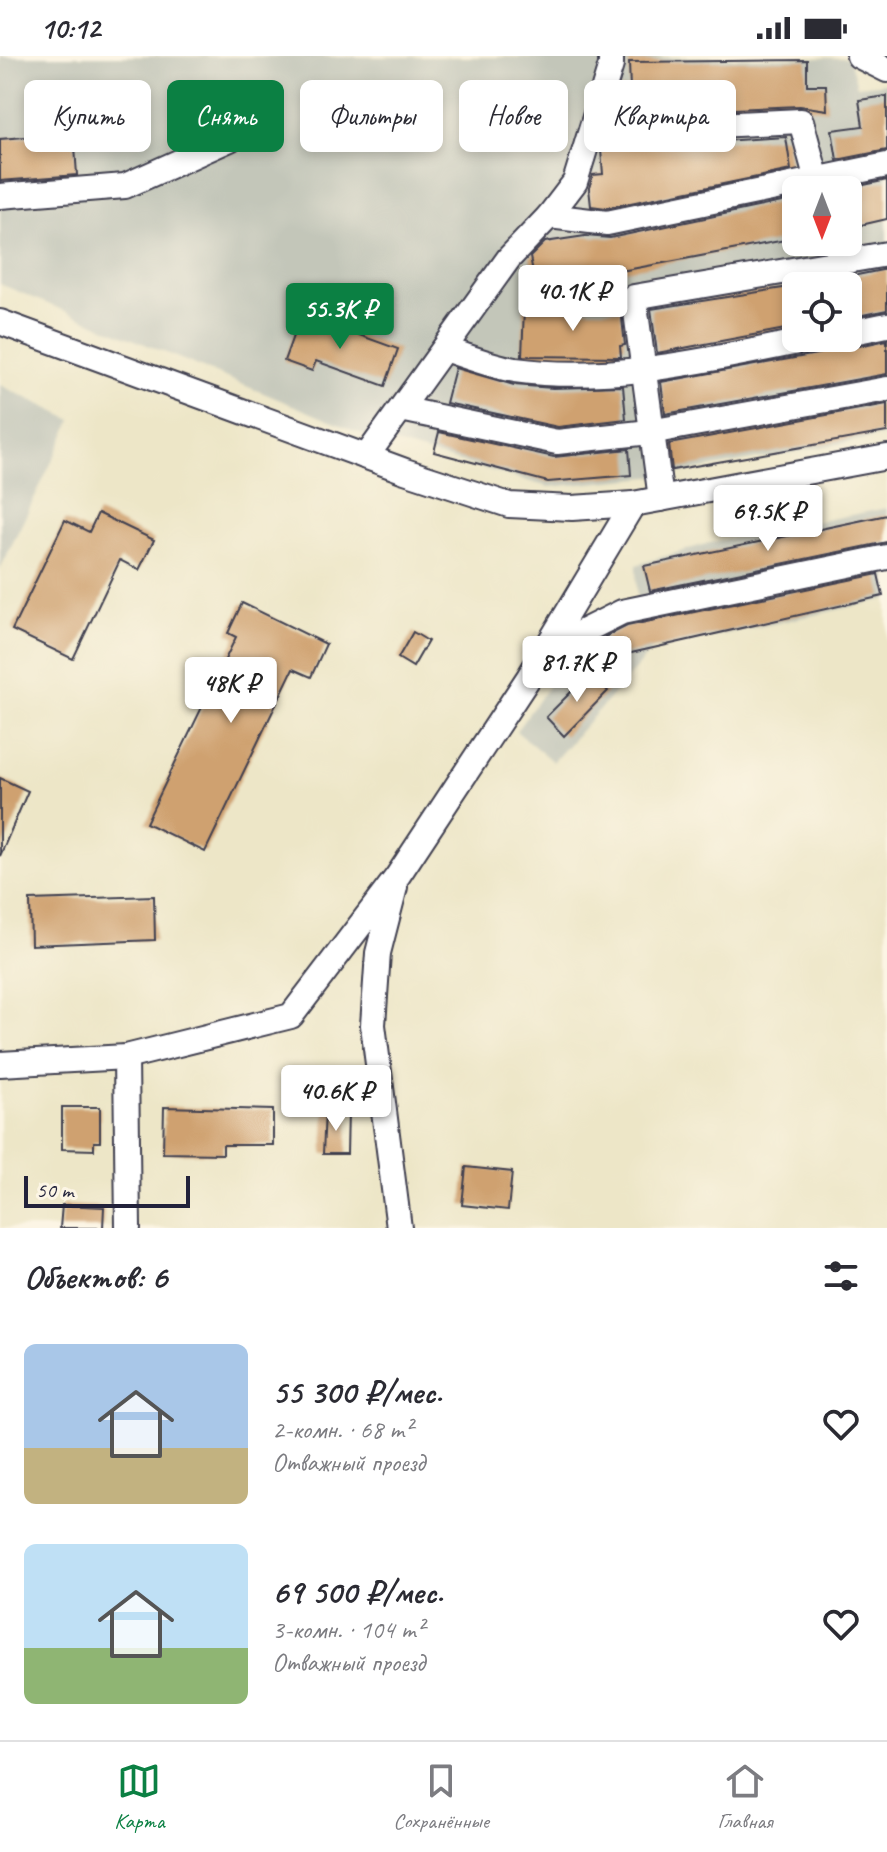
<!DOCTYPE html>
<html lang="ru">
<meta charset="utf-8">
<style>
body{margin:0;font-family:Caveat,sans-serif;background:#f2f2f3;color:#2b2b33;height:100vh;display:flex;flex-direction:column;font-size:30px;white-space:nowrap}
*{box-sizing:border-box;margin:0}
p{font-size:26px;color:#7c7c81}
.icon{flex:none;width:44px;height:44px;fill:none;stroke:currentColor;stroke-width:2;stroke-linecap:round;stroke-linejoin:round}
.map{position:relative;height:1172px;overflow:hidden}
.side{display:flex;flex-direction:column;background:#fff;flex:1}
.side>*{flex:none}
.banner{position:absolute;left:24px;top:24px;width:840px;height:72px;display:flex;gap:16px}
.needle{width:52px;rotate:180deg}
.controls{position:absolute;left:782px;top:120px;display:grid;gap:16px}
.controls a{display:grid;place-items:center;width:80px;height:80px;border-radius:12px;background:#fff;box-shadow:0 4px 12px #0003;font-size:40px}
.scale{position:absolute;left:24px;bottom:20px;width:166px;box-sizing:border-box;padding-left:8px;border:4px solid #22223b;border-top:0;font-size:22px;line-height:28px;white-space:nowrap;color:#22223b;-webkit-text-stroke:6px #fcf5e5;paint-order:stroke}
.price{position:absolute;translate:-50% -68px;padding:0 18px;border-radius:8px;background:#fff;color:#222;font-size:26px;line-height:52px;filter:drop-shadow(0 2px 4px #0008)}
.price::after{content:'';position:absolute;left:50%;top:48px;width:24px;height:18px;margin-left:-12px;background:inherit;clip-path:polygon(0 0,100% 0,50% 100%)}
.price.on{background:#0b8043;color:#fff}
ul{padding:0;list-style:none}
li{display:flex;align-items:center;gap:24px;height:200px;padding:0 24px}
li span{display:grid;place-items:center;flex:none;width:224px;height:160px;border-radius:12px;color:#555}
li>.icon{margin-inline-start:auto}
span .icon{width:96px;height:96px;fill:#fffc;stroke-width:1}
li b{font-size:34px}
h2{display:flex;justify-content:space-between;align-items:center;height:96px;padding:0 24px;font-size:34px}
.pill{padding:0 28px;border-radius:12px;background:#fff;box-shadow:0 4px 12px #0003;font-size:28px;line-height:72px}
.pill.on{background:#0b8043;color:#fff}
.status{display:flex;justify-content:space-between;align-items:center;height:56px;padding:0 40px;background:#fff;direction:ltr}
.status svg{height:22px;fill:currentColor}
.tabs{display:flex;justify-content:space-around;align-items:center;height:112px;border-top:2px solid #e1e1e2;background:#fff;font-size:22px;color:#7c7c81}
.tabs a{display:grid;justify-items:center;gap:4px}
.tabs .on{color:#0b8043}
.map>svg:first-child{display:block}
.industrial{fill:#c3c6b9;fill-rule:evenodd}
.building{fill:#cfa170}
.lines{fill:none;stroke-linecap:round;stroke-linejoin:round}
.minor-casing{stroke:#403f50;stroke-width:28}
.minor{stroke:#fff;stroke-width:24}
</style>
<div class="status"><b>10:12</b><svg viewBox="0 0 49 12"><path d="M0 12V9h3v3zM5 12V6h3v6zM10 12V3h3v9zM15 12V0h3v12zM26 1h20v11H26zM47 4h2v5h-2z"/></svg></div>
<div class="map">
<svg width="887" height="1172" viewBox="0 0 887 1172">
<rect width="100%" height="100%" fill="#fcf5e5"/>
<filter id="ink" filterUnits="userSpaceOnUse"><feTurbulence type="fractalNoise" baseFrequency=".0125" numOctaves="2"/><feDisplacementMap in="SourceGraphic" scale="16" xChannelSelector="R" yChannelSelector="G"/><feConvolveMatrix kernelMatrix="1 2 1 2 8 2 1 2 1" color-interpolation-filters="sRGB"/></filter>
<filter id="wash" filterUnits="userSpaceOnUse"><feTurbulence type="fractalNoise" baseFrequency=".006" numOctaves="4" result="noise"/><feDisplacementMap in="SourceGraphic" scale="32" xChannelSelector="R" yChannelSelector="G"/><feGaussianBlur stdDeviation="1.8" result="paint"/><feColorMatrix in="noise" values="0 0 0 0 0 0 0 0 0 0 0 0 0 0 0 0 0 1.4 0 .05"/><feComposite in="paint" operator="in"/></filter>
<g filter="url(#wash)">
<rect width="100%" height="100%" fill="#ede6c7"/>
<g class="industrial">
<path d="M 0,0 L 849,2 L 857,30 L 887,27 L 887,379 L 669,419 L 549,431 L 367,380 L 0,228 ZM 796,134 L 848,134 L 848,186 L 796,186 ZM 796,230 L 848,230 L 848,282 L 796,282 Z"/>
<path d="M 0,329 L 72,364 L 0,513 Z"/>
<path d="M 887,452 L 887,543 L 652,594 L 553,706 L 516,675 L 594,567 L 637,550 L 636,509 L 713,486 Z"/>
</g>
<g id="blocks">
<g class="building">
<path d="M 807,4 L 807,29 L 826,29 L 827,54 L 800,50 L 666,56 L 666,49 L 626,50 L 626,58 L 611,59 L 619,33 L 630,33 L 629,6 Z"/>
<path d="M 887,40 L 887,94 L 837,104 L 832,74 L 863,70 L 859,44 Z"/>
<path d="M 74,77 L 77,119 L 0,125 L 0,83 Z"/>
<path d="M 786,81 L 791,114 L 606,152 L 591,150 L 589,132 L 593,119 L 603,118 L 601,94 L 608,93 L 608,89 L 627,88 L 627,91 Z"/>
<path d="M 887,124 L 887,163 L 848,172 L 848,134 L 841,134 Z"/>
<path d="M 796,143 L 796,182 L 536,231 L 530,201 L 545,186 L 585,180 L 610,182 Z"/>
<path d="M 887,213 L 887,254 L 848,262 L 848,230 L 803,230 Z"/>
<path d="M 796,230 L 796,271 L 657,297 L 651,253 Z"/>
<path d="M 524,253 L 621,254 L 625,289 L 620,290 L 621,301 L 522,300 Z"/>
<path d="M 301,258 L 398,293 L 385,330 L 316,305 L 312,315 L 284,305 Z"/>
<path d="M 887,284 L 887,318 L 665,358 L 661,326 L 822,297 L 833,285 L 850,292 Z"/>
<path d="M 455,312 L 514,329 L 553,332 L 623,330 L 626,363 L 558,371 L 446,347 Z"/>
<path d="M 887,348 L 887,376 L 672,414 L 669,388 Z"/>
<path d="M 439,376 L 554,401 L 629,393 L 631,419 L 548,426 L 434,396 Z"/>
<path d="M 98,457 L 154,484 L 139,514 L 120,504 L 73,603 L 12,574 L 65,464 L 89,476 Z"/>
<path d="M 887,459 L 887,486 L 650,535 L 644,510 Z"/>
<path d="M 878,518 L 883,540 L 609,602 L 605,581 L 627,570 Z"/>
<path d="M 242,547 L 326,588 L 311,621 L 293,613 L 205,796 L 146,767 L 236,581 L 228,577 Z"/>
<path d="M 413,576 L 428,585 L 413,611 L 398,602 Z"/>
<path d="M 590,617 L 608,635 L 564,680 L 546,661 Z"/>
<path d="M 0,722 L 28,735 L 0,800 Z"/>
<path d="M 154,840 L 155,884 L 31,889 L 30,844 Z"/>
<path d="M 62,1051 L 100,1051 L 100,1086 L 94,1086 L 94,1094 L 62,1093 Z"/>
<path d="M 164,1051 L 273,1054 L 273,1089 L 223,1089 L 223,1098 L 163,1097 Z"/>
<path d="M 325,1055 L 348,1055 L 347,1098 L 323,1098 Z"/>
<path d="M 466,1111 L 512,1116 L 508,1154 L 462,1149 Z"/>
<path d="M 62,1149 L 104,1151 L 103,1172 L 60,1172 Z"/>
</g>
</g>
</g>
<g filter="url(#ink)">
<use href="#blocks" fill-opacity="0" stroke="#403f50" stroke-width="2"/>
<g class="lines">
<defs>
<g id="minor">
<path d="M 859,0 L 887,14"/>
<path d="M 592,75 L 801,65 L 817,124"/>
<path d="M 0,140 L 125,130 L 230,83"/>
<path d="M 549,160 L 607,167 L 887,109"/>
<path d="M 0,266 L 405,415 L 509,449 L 572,452 L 633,448 L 887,401"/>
<path d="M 848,277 L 887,269"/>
<path d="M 444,293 C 467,300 491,310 515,314 C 617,328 719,301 819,282"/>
<path d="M 401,353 L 557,386 L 650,376 L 887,333"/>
<path d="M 366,401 L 509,202 L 549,160 L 575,126 L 611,9 L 611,0"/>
<path d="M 661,443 L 634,241 L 887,198"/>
<path d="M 545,610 L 578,578 L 622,556 L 887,501"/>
<path d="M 395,831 L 378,897 L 373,969 L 399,1172"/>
<path d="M 126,1001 L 128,1172"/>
<path d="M 0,1008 L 126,1001 L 291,960 L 397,821 L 529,621 L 633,448"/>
</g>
</defs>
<use href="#minor" class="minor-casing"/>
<use href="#minor" class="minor"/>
</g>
</g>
</svg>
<div class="controls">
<a><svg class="needle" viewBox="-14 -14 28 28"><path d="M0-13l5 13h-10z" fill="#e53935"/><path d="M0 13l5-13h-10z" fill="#7c7c81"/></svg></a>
<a><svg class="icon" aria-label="locate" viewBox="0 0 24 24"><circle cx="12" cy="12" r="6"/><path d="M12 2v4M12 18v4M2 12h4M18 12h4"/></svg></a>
</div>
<div class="scale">50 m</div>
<b class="price" style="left:573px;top:277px">40.1K ₽</b>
<b class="price on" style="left:340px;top:295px">55.3K ₽</b>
<b class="price" style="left:768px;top:497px">69.5K ₽</b>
<b class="price" style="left:577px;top:648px">81.7K ₽</b>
<b class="price" style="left:231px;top:669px">48K ₽</b>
<b class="price" style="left:336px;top:1077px">40.6K ₽</b>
<div class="banner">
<a class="pill">Купить</a>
<a class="pill on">Снять</a>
<a class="pill">Фильтры</a>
<a class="pill">Новое</a>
<a class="pill">Квартира</a>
</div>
</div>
<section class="side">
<h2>Объектов: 6<svg class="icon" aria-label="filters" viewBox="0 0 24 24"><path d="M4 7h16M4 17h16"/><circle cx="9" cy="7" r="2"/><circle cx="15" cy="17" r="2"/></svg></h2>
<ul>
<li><span style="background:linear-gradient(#a9c7e8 65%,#c2b280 0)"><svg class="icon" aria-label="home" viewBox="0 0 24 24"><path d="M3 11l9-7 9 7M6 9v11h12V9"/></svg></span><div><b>55 300 ₽/мес.</b><p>2-комн. · 68 m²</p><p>Отважный проезд</p></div><svg class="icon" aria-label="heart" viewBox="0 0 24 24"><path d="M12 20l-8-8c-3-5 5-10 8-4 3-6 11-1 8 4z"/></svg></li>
<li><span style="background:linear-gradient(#bfe0f5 65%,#8fb573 0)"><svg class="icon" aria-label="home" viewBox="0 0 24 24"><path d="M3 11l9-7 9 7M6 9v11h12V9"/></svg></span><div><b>69 500 ₽/мес.</b><p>3-комн. · 104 m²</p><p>Отважный проезд</p></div><svg class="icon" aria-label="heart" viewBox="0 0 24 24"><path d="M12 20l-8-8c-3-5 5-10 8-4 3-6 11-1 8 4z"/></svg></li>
</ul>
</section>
<nav class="tabs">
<a class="on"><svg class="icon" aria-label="map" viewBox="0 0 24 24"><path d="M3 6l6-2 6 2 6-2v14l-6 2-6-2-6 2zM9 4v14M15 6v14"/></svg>Карта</a>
<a><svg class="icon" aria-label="saved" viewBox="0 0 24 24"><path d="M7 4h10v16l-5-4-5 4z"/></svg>Сохранённые</a>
<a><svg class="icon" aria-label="home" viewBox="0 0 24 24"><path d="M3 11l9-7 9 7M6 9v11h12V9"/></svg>Главная</a>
</nav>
